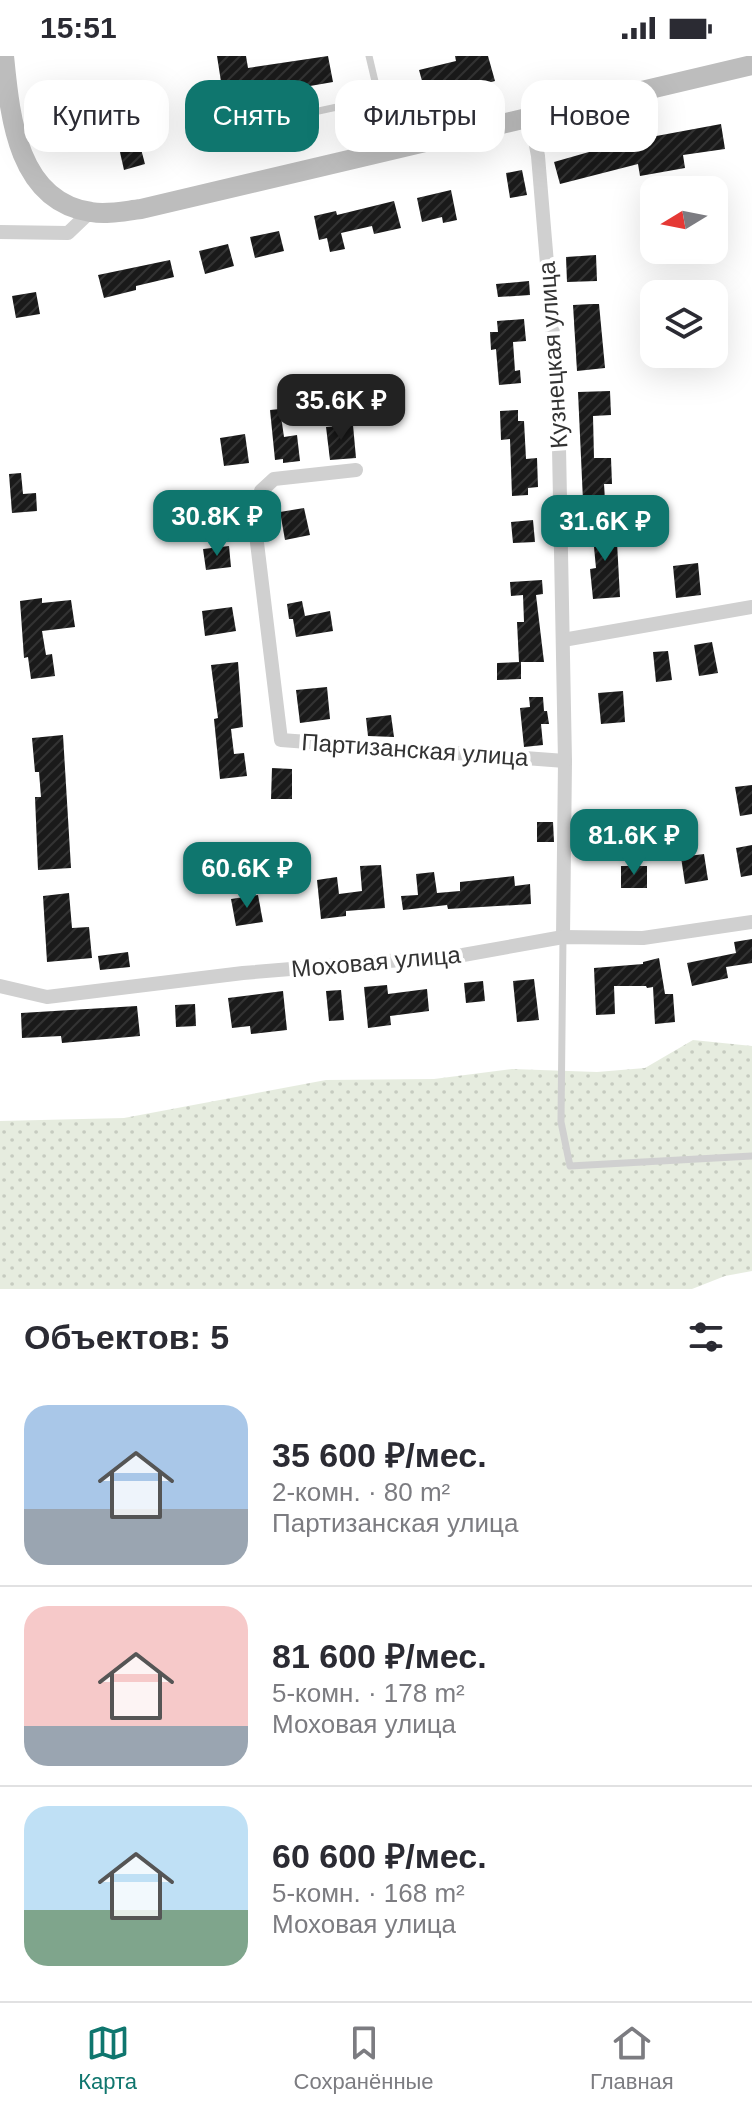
<!DOCTYPE html>
<html lang="ru">
<meta charset="utf-8">
<style>
body{margin:0;font-family:Arial,sans-serif;background:#f7f7f7;color:#2b2b33;height:100vh;display:flex;flex-direction:column;font-size:30px;white-space:nowrap}
*{box-sizing:border-box;margin:0}
p{font-size:26px;color:#7c7c81}
.icon{flex:none;width:44px;height:44px;fill:none;stroke:currentColor;stroke-width:2;stroke-linecap:round;stroke-linejoin:round}
.map{position:relative;height:1233px;overflow:hidden}
.sheet{display:flex;flex-direction:column;background:#fff;flex:1}
.sheet>*{flex:none}
.guide{position:absolute;left:24px;top:24px;width:704px;height:72px;display:flex;gap:16px}
.needle{width:52px;rotate:260deg}
.controls{position:absolute;left:640px;top:120px;display:grid;gap:16px}
.controls a{display:grid;place-items:center;width:88px;height:88px;border-radius:16px;background:#fff;box-shadow:0 8px 32px #0002;font-size:40px}
.price{position:absolute;translate:-50% -68px;padding:0 18px;border-radius:16px;background:#0f766e;color:#fff;font-size:26px;line-height:52px;filter:drop-shadow(0 2px 4px #0008)}
.price::after{content:'';position:absolute;left:50%;top:48px;width:24px;height:18px;margin-left:-12px;background:inherit;clip-path:polygon(0 0,100% 0,50% 100%)}
.price.on{background:#222;color:#fff}
ul{padding:0;list-style:none}
li{display:flex;align-items:center;gap:24px;height:200px;padding:0 24px}
li+li{border-top:2px solid #e1e1e2}
li span{display:grid;place-items:center;flex:none;width:224px;height:160px;border-radius:24px;color:#555}
li>.icon{margin-inline-start:auto}
span .icon{width:96px;height:96px;fill:#fffc;stroke-width:1}
li b{font-size:34px}
h2{display:flex;justify-content:space-between;align-items:center;height:96px;padding:0 24px;font-size:34px}
.chip{padding:0 28px;border-radius:24px;background:#fff;box-shadow:0 8px 32px #0002;font-size:28px;line-height:72px}
.chip.on{background:#0f766e;color:#fff}
.status{display:flex;justify-content:space-between;align-items:center;height:56px;padding:0 40px;background:#fff;direction:ltr}
.status svg{height:22px;fill:currentColor}
.dock{display:flex;justify-content:space-around;align-items:center;height:112px;border-top:2px solid #e1e1e2;background:#fff;font-size:22px;color:#7c7c81}
.dock a{display:grid;justify-items:center;gap:4px}
.dock .on{color:#0f766e}
.map>svg:first-child{display:block}
.garden{fill:url(#garden-dots)}
.building{fill:url(#building-hatch)}
.lines{fill:none;stroke-linecap:round;stroke-linejoin:round}
.lane{stroke:#d0d0d0;stroke-width:7}
.street{stroke:#d0d0d0;stroke-width:14}
.secondary{stroke:#bdbdbd;stroke-width:20}
.labels{text-anchor:middle;stroke-width:8;stroke-linejoin:round;paint-order:stroke}
.street-label{font-size:24px;fill:#333;stroke:#fff}
</style>
<div class="status"><b>15:51</b><svg viewBox="0 0 49 12"><path d="M0 12V9h3v3zM5 12V6h3v6zM10 12V3h3v9zM15 12V0h3v12zM26 1h20v11H26zM47 4h2v5h-2z"/></svg></div>
<div class="map">
<svg width="752" height="1233" viewBox="0 0 752 1233">
<defs>
<pattern id="garden-dots" width="8" height="8" patternUnits="userSpaceOnUse" patternTransform="scale(2)"><rect width="8" height="8" fill="#e6ecdf"/><path d="M2 2h.1M6 6h.1" fill="none" stroke="#c6cbc0" stroke-width="1.8" stroke-linecap="round"/></pattern>
<pattern id="building-hatch" width="6" height="6" patternUnits="userSpaceOnUse" patternTransform="scale(2)"><rect width="6" height="6" fill="#1a1a1a"/><path d="M-1 1l2-2M0 6l6-6M5 7l2-2" fill="none" stroke="#333"/></pattern>
</defs>
<rect width="100%" height="100%" fill="#fff"/>
<path class="garden" d="M 693,984 L 752,990 L 752,1215 L 725,1220 L 692,1233 L 0,1233 L 0,1065 L 124,1062 L 326,1024 L 434,1023 L 512,1013 L 597,1016 L 645,1012 Z"/>
<g class="building">
<path d="M 217,0 L 246,0 L 248,12 L 328,0 L 333,26 L 224,45 Z"/>
<path d="M 455,0 L 488,0 L 495,25 L 427,43 L 419,14 L 456,5 Z"/>
<path d="M 721,68 L 725,93 L 683,99 L 685,112 L 640,120 L 638,108 L 560,128 L 554,106 L 624,86 Z"/>
<path d="M 137,78 L 145,108 L 124,114 L 117,83 Z"/>
<path d="M 522,114 L 527,139 L 510,142 L 506,117 Z"/>
<path d="M 451,134 L 457,164 L 443,167 L 442,161 L 422,166 L 417,142 Z"/>
<path d="M 394,145 L 401,172 L 374,178 L 372,170 L 341,177 L 345,193 L 330,196 L 327,182 L 319,184 L 314,160 L 336,155 L 337,159 Z"/>
<path d="M 279,175 L 284,195 L 255,202 L 250,181 Z"/>
<path d="M 228,188 L 234,210 L 205,218 L 199,195 Z"/>
<path d="M 596,199 L 597,225 L 567,226 L 566,201 Z"/>
<path d="M 170,204 L 174,221 L 136,230 L 136,234 L 104,242 L 98,219 Z"/>
<path d="M 529,225 L 530,239 L 498,241 L 496,228 Z"/>
<path d="M 36,236 L 40,258 L 16,262 L 12,240 Z"/>
<path d="M 592,248 L 599,248 L 605,312 L 577,315 L 573,249 Z"/>
<path d="M 524,263 L 526,285 L 513,286 L 515,315 L 520,314 L 521,327 L 499,329 L 496,293 L 491,294 L 490,276 L 498,276 L 497,265 Z"/>
<path d="M 610,335 L 611,359 L 593,360 L 594,402 L 611,402 L 612,428 L 604,428 L 605,444 L 583,445 L 578,336 Z"/>
<path d="M 280,353 L 284,381 L 297,379 L 300,405 L 283,407 L 283,403 L 275,404 L 270,354 Z"/>
<path d="M 518,354 L 518,365 L 524,365 L 526,403 L 537,402 L 538,431 L 528,432 L 528,439 L 512,440 L 510,383 L 501,384 L 500,355 Z"/>
<path d="M 353,369 L 356,402 L 330,404 L 326,371 Z"/>
<path d="M 245,378 L 249,407 L 224,410 L 220,382 Z"/>
<path d="M 21,417 L 23,438 L 36,437 L 37,455 L 12,457 L 9,418 Z"/>
<path d="M 304,452 L 310,479 L 285,484 L 280,456 Z"/>
<path d="M 533,464 L 535,486 L 513,487 L 511,466 Z"/>
<path d="M 616,468 L 620,541 L 593,543 L 590,513 L 596,512 L 592,470 Z"/>
<path d="M 229,490 L 231,511 L 206,514 L 203,493 Z"/>
<path d="M 698,507 L 701,539 L 676,542 L 673,510 Z"/>
<path d="M 542,524 L 543,538 L 536,539 L 544,606 L 519,606 L 517,566 L 524,566 L 523,539 L 511,540 L 510,526 Z"/>
<path d="M 42,542 L 42,547 L 71,544 L 75,571 L 42,575 L 46,599 L 52,598 L 55,620 L 31,623 L 28,601 L 24,602 L 20,545 Z"/>
<path d="M 302,545 L 305,560 L 330,555 L 333,575 L 296,581 L 293,563 L 289,563 L 287,548 Z"/>
<path d="M 232,551 L 236,575 L 205,580 L 202,555 Z"/>
<path d="M 712,586 L 718,617 L 699,620 L 694,589 Z"/>
<path d="M 668,595 L 672,624 L 656,626 L 653,596 Z"/>
<path d="M 238,606 L 243,671 L 231,673 L 234,698 L 244,697 L 247,720 L 220,723 L 214,663 L 218,662 L 211,609 Z"/>
<path d="M 521,606 L 521,623 L 497,624 L 497,607 Z"/>
<path d="M 327,631 L 330,663 L 300,667 L 296,634 Z"/>
<path d="M 623,635 L 625,666 L 601,668 L 598,637 Z"/>
<path d="M 529,641 L 543,641 L 544,655 L 547,655 L 549,668 L 541,668 L 543,689 L 524,691 L 520,652 L 530,651 Z"/>
<path d="M 391,659 L 394,681 L 368,680 L 366,662 Z"/>
<path d="M 63,679 L 71,812 L 38,814 L 35,741 L 41,741 L 39,716 L 35,716 L 32,682 Z"/>
<path d="M 272,712 L 292,713 L 292,743 L 271,743 Z"/>
<path d="M 752,729 L 752,758 L 740,760 L 735,731 Z"/>
<path d="M 537,766 L 553,766 L 554,786 L 537,786 Z"/>
<path d="M 752,789 L 752,819 L 741,821 L 736,792 Z"/>
<path d="M 704,798 L 708,824 L 685,828 L 681,801 Z"/>
<path d="M 381,809 L 385,852 L 346,855 L 346,860 L 321,863 L 317,824 L 337,821 L 339,838 L 362,835 L 360,810 Z"/>
<rect x="621" y="810" width="26" height="22"/>
<path d="M 434,816 L 437,837 L 460,835 L 460,826 L 514,820 L 515,830 L 530,828 L 531,848 L 448,853 L 447,849 L 403,854 L 401,840 L 418,839 L 416,818 Z"/>
<path d="M 69,837 L 72,872 L 89,871 L 92,902 L 47,906 L 43,840 Z"/>
<path d="M 258,839 L 263,866 L 236,870 L 231,843 Z"/>
<path d="M 752,883 L 752,907 L 726,911 L 728,922 L 692,930 L 687,907 L 736,897 L 734,886 Z"/>
<path d="M 128,896 L 130,911 L 100,914 L 98,900 Z"/>
<path d="M 659,902 L 665,938 L 673,938 L 675,966 L 655,968 L 653,931 L 647,932 L 646,930 L 614,930 L 615,958 L 596,959 L 594,912 L 643,908 L 643,906 Z"/>
<path d="M 534,923 L 539,964 L 517,966 L 513,925 Z"/>
<path d="M 483,925 L 485,945 L 466,947 L 464,927 Z"/>
<path d="M 387,929 L 388,938 L 427,933 L 429,955 L 390,960 L 391,969 L 368,972 L 364,931 Z"/>
<path d="M 341,934 L 344,964 L 329,965 L 326,935 Z"/>
<path d="M 283,935 L 287,974 L 251,978 L 250,970 L 232,972 L 228,942 Z"/>
<path d="M 195,948 L 196,970 L 176,971 L 175,949 Z"/>
<path d="M 137,950 L 140,980 L 62,987 L 61,980 L 22,982 L 21,957 Z"/>
</g>
<g class="lines">
<g class="lane">
<path d="M 369,0 L 391,93"/>
<path d="M 230,74 L 379,42"/>
<path d="M 563,881 L 561,1066 L 570,1110 L 752,1100"/>
</g>
<g class="street">
<path d="M 531,63 L 538,100 L 558,339 L 565,705 L 563,881"/>
<path d="M 0,176 L 68,177 L 90,156"/>
<path d="M 356,414 L 274,423 L 261,435 L 254,462 L 281,684 L 565,705"/>
<path d="M 563,584 L 752,551"/>
<path d="M 0,930 L 47,941 L 243,917 L 463,899 L 563,881 L 643,882 L 752,866"/>
</g>
<path class="secondary" d="M 4,0 C 10,60 17,145 91,156 C 107,159 124,155 141,153 L 752,9"/>
</g>
<g class="labels">
<g class="street-label">
<text transform="translate(553 299) rotate(-94)" y="8">Кузнецкая улица</text>
<text transform="translate(415 694) rotate(4)" y="8">Партизанская улица</text>
<text transform="translate(376 906) rotate(-5)" y="8">Моховая улица</text>
</g>
</g>
</svg>
<div class="controls">
<a><svg class="needle" viewBox="-14 -14 28 28"><path d="M0-13l5 13h-10z" fill="#e53935"/><path d="M0 13l5-13h-10z" fill="#7c7c81"/></svg></a>
<a><svg class="icon" aria-label="layers" viewBox="0 0 24 24"><path d="M12 4l9 5-9 5-9-5zM3 14l9 5 9-5"/></svg></a>
</div>
<b class="price on" style="left:341px;top:386px">35.6K ₽</b>
<b class="price" style="left:217px;top:502px">30.8K ₽</b>
<b class="price" style="left:605px;top:507px">31.6K ₽</b>
<b class="price" style="left:634px;top:821px">81.6K ₽</b>
<b class="price" style="left:247px;top:854px">60.6K ₽</b>
<div class="guide">
<a class="chip">Купить</a>
<a class="chip on">Снять</a>
<a class="chip">Фильтры</a>
<a class="chip">Новое</a>
</div>
</div>
<section class="sheet">
<h2>Объектов: 5<svg class="icon" aria-label="filters" viewBox="0 0 24 24"><path d="M4 7h16M4 17h16"/><circle cx="9" cy="7" r="2"/><circle cx="15" cy="17" r="2"/></svg></h2>
<ul>
<li><span style="background:linear-gradient(#a9c7e8 65%,#9aa5b1 0)"><svg class="icon" aria-label="home" viewBox="0 0 24 24"><path d="M3 11l9-7 9 7M6 9v11h12V9"/></svg></span><div><b>35 600 ₽/мес.</b><p>2-комн. · 80 m²</p><p>Партизанская улица</p></div></li>
<li><span style="background:linear-gradient(#f6c9c9 75%,#9aa5b1 0)"><svg class="icon" aria-label="home" viewBox="0 0 24 24"><path d="M3 11l9-7 9 7M6 9v11h12V9"/></svg></span><div><b>81 600 ₽/мес.</b><p>5-комн. · 178 m²</p><p>Моховая улица</p></div></li>
<li><span style="background:linear-gradient(#bfe0f5 65%,#7fa58c 0)"><svg class="icon" aria-label="home" viewBox="0 0 24 24"><path d="M3 11l9-7 9 7M6 9v11h12V9"/></svg></span><div><b>60 600 ₽/мес.</b><p>5-комн. · 168 m²</p><p>Моховая улица</p></div></li>
</ul>
</section>
<nav class="dock">
<a class="on"><svg class="icon" aria-label="map" viewBox="0 0 24 24"><path d="M3 6l6-2 6 2 6-2v14l-6 2-6-2-6 2zM9 4v14M15 6v14"/></svg>Карта</a>
<a><svg class="icon" aria-label="saved" viewBox="0 0 24 24"><path d="M7 4h10v16l-5-4-5 4z"/></svg>Сохранённые</a>
<a><svg class="icon" aria-label="home" viewBox="0 0 24 24"><path d="M3 11l9-7 9 7M6 9v11h12V9"/></svg>Главная</a>
</nav>
